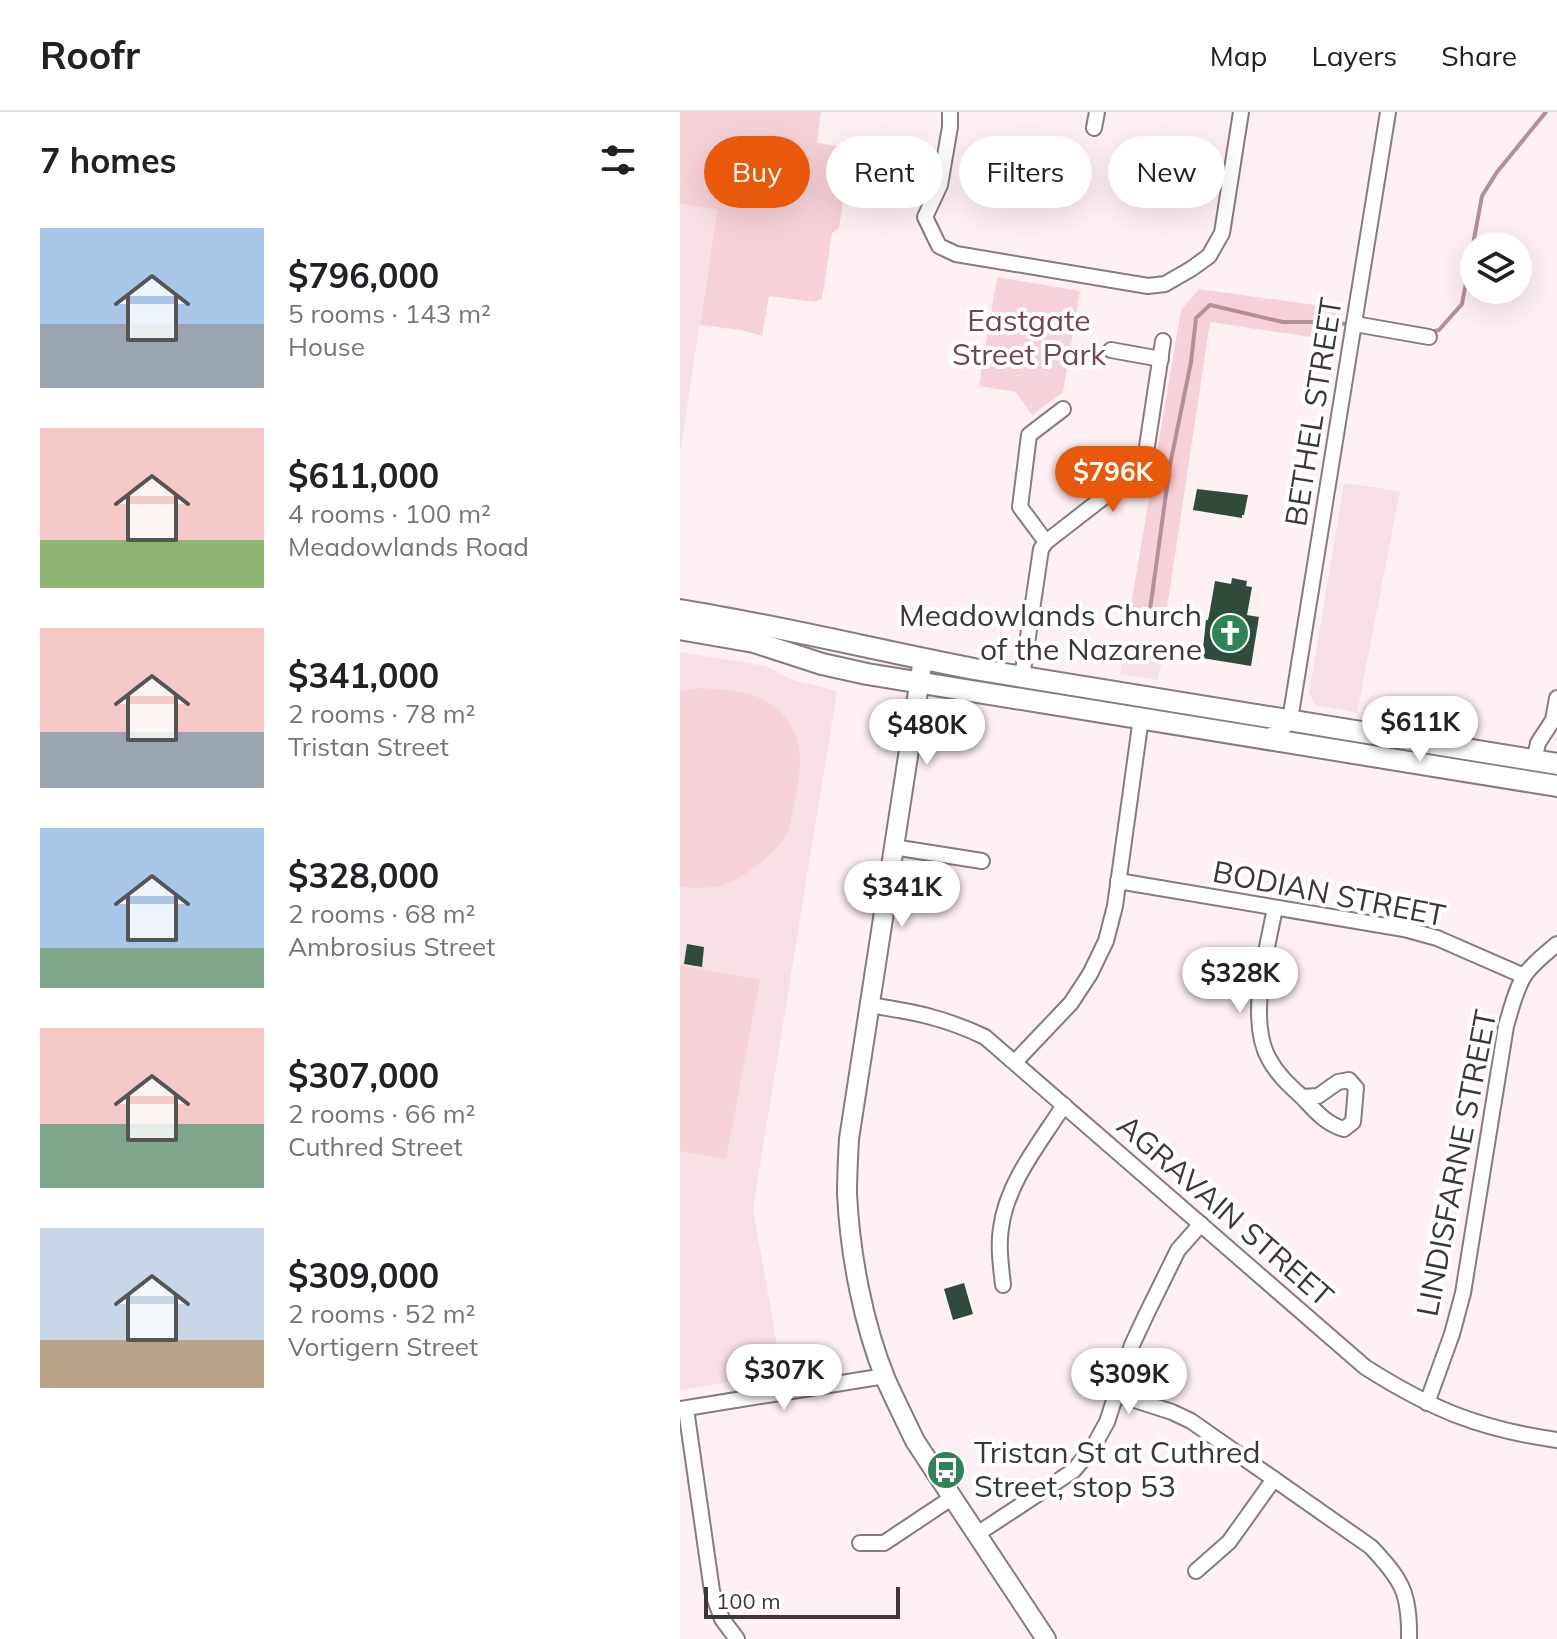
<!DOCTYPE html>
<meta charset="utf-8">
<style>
body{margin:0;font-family:Mulish,sans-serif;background:#f6f6f6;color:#202124;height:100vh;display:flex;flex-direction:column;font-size:30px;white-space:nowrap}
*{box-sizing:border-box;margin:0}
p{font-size:26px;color:#757577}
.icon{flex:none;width:44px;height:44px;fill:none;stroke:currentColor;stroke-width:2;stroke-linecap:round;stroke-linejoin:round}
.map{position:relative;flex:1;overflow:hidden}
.details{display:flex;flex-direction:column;background:#fff;width:680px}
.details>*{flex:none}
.hud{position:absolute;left:24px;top:24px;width:732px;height:72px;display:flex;gap:16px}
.controls{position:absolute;left:780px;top:120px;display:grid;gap:16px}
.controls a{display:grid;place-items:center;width:72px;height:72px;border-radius:50%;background:#fff;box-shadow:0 8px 32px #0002;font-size:40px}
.scale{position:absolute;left:24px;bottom:20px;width:196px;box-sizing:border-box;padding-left:8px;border:4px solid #3c3637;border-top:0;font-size:22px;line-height:28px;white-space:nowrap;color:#3c3637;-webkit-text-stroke:6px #fff;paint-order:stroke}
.price{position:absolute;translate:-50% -68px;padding:0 18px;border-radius:28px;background:#fff;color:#222;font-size:26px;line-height:52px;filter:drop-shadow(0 2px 4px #0008)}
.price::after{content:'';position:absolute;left:50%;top:48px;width:24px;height:18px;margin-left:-12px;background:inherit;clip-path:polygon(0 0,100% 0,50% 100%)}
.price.active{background:#ea580c;color:#fff}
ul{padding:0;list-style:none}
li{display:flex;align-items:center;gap:24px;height:200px;padding:0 40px}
li span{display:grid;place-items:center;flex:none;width:224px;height:160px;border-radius:0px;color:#555}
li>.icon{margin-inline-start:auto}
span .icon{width:96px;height:96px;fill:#fffc;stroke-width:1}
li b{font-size:34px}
h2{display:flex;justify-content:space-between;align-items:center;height:96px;padding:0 40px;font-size:34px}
.tag{padding:0 28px;border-radius:36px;background:#fff;box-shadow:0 8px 32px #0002;font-size:28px;line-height:72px}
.tag.active{background:#ea580c;color:#fff}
header{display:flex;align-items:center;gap:48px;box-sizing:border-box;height:112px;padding:0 40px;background:#fff;border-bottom:2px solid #e0e0e0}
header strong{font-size:38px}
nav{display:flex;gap:44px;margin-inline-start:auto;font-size:28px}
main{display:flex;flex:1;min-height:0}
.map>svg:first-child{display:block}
.built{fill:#f7e0e5}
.green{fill:#f7d1d8}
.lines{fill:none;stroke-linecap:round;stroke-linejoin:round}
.stream{stroke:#b58f97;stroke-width:4}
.building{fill:#2f4c3a}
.minor-casing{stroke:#887b7d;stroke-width:18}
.tertiary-casing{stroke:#887b7d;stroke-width:22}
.secondary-casing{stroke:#887b7d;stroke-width:24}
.minor{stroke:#fff;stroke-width:14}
.tertiary{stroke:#fff;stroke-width:18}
.secondary{stroke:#fff;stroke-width:20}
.labels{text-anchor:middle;stroke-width:8;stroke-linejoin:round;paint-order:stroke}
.park-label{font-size:30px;fill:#784250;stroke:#fff}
.street-label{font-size:30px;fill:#3c3637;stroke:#fff}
.poi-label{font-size:30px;fill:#3c3637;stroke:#fff;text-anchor:end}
</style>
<header>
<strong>Roofr</strong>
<nav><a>Map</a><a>Layers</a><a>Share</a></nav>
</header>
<main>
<section class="details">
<h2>7 homes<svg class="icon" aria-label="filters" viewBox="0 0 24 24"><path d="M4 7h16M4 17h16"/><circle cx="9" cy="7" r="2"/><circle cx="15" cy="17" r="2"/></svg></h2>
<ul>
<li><span style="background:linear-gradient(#a9c7e8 60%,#9aa5b1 0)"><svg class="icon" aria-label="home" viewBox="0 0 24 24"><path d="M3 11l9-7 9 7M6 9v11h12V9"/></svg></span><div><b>$796,000</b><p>5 rooms · 143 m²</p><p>House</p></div></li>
<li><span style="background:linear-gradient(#f6c9c9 70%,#8fb573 0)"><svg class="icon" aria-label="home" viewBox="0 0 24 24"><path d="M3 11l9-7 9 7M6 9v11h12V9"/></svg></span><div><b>$611,000</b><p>4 rooms · 100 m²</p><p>Meadowlands Road</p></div></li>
<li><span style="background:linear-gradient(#f6c9c9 65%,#9aa5b1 0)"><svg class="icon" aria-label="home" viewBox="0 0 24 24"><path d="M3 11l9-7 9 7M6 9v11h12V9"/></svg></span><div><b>$341,000</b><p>2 rooms · 78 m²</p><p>Tristan Street</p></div></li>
<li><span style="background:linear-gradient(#a9c7e8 75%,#7fa58c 0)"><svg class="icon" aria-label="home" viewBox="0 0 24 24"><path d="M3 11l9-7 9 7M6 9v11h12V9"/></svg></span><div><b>$328,000</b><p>2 rooms · 68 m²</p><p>Ambrosius Street</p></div></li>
<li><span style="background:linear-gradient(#f6c9c9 60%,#7fa58c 0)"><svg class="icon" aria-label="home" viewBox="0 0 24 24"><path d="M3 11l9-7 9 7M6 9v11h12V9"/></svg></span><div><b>$307,000</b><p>2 rooms · 66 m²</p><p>Cuthred Street</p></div></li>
<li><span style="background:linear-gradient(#c9d6e8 70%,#b9a48a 0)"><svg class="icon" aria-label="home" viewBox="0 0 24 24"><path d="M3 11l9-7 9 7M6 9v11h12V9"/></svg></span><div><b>$309,000</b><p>2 rooms · 52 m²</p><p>Vortigern Street</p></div></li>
</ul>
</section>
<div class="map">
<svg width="877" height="1527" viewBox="0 0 877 1527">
<rect width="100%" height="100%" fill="#fef0f3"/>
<g class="built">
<path d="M 0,92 L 37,98 L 0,341 Z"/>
<path d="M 664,371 L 720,379 L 677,601 L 636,593 L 629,581 Z"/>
<path d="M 0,540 L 86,554 L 110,567 L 157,579 L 73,1097 L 102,1261 L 0,1278 Z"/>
<path d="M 443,541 L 482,548 L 478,568 L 440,562 Z"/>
</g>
<g class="green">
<path d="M 0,0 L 141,0 L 137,31 L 246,47 L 242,70 L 168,59 L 159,116 L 152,121 L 142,187 L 135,190 L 89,184 L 82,224 L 62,218 L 20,213 L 37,98 L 0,92 Z"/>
<path d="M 317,165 L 400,179 L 383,280 L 352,303 L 336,280 L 299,274 Z"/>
<path d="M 519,177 L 663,197 L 658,229 L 530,210 L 484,516 L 448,511 L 501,198 Z"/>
<path d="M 22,576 C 43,578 69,578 88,590 C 123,614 124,645 116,683 C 113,694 112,708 108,719 C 100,738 68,763 49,771 C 34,777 16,776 0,775 L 0,579 Z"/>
<path d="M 0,853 L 80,868 L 46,1047 L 0,1039 Z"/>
</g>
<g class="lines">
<g class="stream">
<path d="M 748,221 L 759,218 L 782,192 L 802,84 L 817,60 L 866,0"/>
<path d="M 469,505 L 490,353 L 511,250 L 516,206 L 530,193 L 603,210 L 654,210 L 672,213"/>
</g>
</g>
<g class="building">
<path d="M 517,377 L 568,383 L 564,403 L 562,403 L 562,406 L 513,398 Z"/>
<path d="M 552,466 L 567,469 L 566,474 L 572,475 L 567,503 L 579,505 L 571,554 L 522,546 L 526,508 L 528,508 L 530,498 L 535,469 L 551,472 Z"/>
<path d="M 7,832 L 24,835 L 22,855 L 4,852 Z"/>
<path d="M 284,1171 L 293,1202 L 273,1208 L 264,1177 Z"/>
</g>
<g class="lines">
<defs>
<g id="minor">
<path d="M 270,0 L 270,15 L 260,73 L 245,105 L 259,134 L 276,142 L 468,174 L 485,172 L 511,157 L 529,144 L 542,121 L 561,0"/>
<path d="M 414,16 L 417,0"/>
<path d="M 675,212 L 749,225"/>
<path d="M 431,238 L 481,247"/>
<path d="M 366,430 L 340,395 L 349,323 L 383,297"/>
<path d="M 342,565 L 361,437 L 366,430 L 464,354 L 483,229"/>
<path d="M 585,625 L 600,620 L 610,608 L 708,0"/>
<path d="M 854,649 L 858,631 L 873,608 L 877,586"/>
<path d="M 213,735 L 302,749"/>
<path d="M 438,769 L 724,817 L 757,826 L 844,864"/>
<path d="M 595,796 C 587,838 567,908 589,947 C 597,962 609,973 621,984 C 635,998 645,1012 664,1017 L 673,1010 L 676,976 L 669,968 L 658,970 L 638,984 L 622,985"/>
<path d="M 189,893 C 234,900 263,905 305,925 L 685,1255 C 751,1297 799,1317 877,1328"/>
<path d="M 335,950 L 391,891 L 410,862 L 426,829 L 435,794 L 461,606"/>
<path d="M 323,1173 C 321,1154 318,1135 321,1116 C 327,1070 360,1031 384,993"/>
<path d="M 436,1282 L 492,1300 L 511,1309 L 691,1435 C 722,1468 730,1481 729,1527"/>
<path d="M 747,1291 L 772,1222 L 783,1181 L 826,914 C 831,898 835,879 844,864 C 852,852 866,841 877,832"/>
<path d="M 0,1297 L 205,1264"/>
<path d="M 6,1297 L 32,1479 L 42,1507 L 57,1527"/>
<path d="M 297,1422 L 393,1359 L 412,1337 L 427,1310 L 452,1233 L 466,1203 L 498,1138 L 521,1112"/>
<path d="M 180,1431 L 204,1431 L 273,1385"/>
<path d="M 516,1459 L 549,1430 L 594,1367"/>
</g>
<path id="tertiary" d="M 243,547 L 169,1027 C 168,1045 167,1064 167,1082 C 170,1142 183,1212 206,1268 C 215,1288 225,1308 235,1329 L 366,1527"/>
<g id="secondary">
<path d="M 0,498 C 99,514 196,538 294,557 L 877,652"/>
<path d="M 0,517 L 74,530 L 142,552 L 187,562 L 877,674"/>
</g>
</defs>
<use href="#minor" class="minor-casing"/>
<use href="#tertiary" class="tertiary-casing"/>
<use href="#secondary" class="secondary-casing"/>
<use href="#minor" class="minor"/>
<use href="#tertiary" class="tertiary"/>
<use href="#secondary" class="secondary"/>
</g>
<defs>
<symbol id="church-disc" viewBox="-11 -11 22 22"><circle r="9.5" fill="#2f8456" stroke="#fff"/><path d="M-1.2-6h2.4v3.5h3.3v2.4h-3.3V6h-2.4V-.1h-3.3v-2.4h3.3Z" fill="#fff"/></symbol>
<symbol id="bus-disc" viewBox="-11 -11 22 22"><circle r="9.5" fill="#2f8456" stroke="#fff"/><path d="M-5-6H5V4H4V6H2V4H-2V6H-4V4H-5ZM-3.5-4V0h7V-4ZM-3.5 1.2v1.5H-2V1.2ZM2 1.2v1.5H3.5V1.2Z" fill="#fff"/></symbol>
</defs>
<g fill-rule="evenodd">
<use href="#church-disc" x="528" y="499" width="44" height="44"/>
<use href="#bus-disc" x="244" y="1336" width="44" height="44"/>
</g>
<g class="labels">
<g class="park-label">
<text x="349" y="219">Eastgate<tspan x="349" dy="34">Street Park</tspan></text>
</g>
<g class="street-label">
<text transform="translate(634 300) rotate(-81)" y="10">BETHEL STREET</text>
<text transform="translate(649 782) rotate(11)" y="10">BODIAN STREET</text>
<text transform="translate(777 1051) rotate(-79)" y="10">LINDISFARNE STREET</text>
<text transform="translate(545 1099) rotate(41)" y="10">AGRAVAIN STREET</text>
</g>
<g class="poi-label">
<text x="522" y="514">Meadowlands Church<tspan x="522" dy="34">of the Nazarene</tspan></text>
<text x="294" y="1351" text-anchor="start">Tristan St at Cuthred<tspan x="294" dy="34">Street, stop 53</tspan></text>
</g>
</g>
</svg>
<div class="controls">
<a><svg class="icon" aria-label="layers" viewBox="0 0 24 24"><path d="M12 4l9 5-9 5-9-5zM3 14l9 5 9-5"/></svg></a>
</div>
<div class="scale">100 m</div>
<b class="price active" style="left:433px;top:402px">$796K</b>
<b class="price" style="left:740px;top:652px">$611K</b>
<b class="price" style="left:247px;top:655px">$480K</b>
<b class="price" style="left:222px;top:817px">$341K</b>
<b class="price" style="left:560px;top:903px">$328K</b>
<b class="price" style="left:104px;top:1300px">$307K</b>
<b class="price" style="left:449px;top:1304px">$309K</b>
<div class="hud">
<a class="tag active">Buy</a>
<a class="tag">Rent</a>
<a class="tag">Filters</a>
<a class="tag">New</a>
</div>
</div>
</main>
